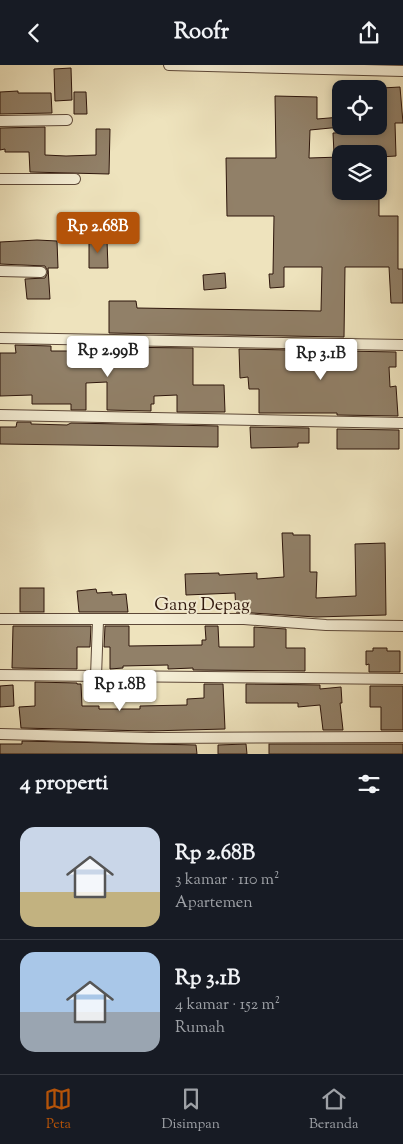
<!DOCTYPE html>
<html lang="id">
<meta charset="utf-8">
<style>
body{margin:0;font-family:"Sorts Mill Goudy",serif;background:#242831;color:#f1f3f6;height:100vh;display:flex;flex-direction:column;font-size:19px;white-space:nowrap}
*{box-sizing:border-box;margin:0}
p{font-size:16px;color:#9ea1a6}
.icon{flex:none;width:28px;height:28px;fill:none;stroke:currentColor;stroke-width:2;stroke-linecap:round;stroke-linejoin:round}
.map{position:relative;height:689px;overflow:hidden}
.details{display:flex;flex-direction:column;background:#171b24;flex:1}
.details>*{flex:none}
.tools{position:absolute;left:332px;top:15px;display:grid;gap:10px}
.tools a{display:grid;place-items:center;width:55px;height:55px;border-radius:10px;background:#171b24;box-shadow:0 2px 8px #0003;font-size:25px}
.price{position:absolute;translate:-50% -42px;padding:0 11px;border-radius:5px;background:#fff;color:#222;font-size:16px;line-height:32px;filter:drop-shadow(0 1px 2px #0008)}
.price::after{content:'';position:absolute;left:50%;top:30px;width:15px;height:11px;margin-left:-8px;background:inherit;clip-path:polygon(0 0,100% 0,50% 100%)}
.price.selected{background:#b45309;color:#fff}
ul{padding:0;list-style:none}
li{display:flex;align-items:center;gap:15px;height:125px;padding:0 20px}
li+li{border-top:1px solid #363941}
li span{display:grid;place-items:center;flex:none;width:140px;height:100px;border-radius:15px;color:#555}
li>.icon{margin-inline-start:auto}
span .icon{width:60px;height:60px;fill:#fffc;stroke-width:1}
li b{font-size:21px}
h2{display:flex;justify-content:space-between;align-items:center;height:60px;padding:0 20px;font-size:21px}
header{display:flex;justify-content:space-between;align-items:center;height:65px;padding:0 20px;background:#171b24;font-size:22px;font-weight:800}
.tab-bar{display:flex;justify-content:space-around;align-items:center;height:70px;border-top:1px solid #363941;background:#171b24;font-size:14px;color:#9ea1a6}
.tab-bar a{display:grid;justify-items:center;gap:2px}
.tab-bar .selected{color:#b45309}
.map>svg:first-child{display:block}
.building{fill:#918068;stroke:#2d150b}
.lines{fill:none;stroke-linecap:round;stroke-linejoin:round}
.street-casing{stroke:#5d4838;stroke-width:12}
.street{stroke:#f4edd4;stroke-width:10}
.labels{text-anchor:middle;stroke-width:4;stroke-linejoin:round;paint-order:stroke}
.street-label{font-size:18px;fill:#2d150b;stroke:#f4edd4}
</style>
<header><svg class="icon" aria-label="back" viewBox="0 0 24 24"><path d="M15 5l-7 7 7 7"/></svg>Roofr<svg class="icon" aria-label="share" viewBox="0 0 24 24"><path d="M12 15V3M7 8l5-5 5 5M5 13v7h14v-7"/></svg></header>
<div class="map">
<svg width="403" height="689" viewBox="0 0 403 689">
<rect width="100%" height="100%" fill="#eee3bd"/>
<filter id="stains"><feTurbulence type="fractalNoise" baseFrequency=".004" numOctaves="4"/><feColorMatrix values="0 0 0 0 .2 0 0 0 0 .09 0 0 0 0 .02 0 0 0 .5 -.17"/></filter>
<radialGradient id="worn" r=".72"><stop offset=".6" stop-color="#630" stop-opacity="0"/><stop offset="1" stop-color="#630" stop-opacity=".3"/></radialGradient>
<g class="building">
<path d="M 71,3 L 72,35 L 55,36 L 54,4 Z"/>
<path d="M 400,22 L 403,58 L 395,58 L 396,91 L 379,92 L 379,89 L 334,89 L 333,68 L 379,66 L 379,33 L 383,33 L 382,23 Z"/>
<path d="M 18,26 L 18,28 L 51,28 L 52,48 L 0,49 L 0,27 Z"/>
<path d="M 74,27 L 86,27 L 87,49 L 74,49 Z"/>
<path d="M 275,31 L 317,32 L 317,54 L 341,52 L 341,62 L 310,65 L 309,93 L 341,92 L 341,126 L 379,126 L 379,151 L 398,151 L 398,204 L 403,204 L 403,238 L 391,238 L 389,202 L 345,202 L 344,272 L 109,268 L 109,236 L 136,236 L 137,243 L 321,246 L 322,202 L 284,202 L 284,222 L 270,223 L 269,209 L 273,209 L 274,151 L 227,151 L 226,93 L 276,93 Z"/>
<path d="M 45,62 L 45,90 L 66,91 L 96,90 L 96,64 L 110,64 L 109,109 L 30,107 L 29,87 L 5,87 L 5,84 L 0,85 L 0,63 Z"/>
<path d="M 37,175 L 57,176 L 58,203 L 48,203 L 50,234 L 27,234 L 25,214 L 45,213 L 48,207 L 45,201 L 0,199 L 0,177 Z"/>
<path d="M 107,175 L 108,203 L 89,203 L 89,176 Z"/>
<path d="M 225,208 L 226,223 L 204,225 L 203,210 Z"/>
<path d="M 15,280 L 51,281 L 51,286 L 70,286 L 70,288 L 108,287 L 108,282 L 193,283 L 193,320 L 224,320 L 225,347 L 177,347 L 177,330 L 154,331 L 154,339 L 151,339 L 151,346 L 107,345 L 107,317 L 86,318 L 86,345 L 71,345 L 71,339 L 32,339 L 32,330 L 0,331 L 0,288 L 16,288 Z"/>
<path d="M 239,284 L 396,287 L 396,302 L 389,302 L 390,322 L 396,321 L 398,351 L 337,350 L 337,348 L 259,348 L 259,324 L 249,324 L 248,312 L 240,313 Z"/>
<path d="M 17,357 L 31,357 L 31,359 L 67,360 L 71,358 L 218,361 L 218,382 L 0,379 L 0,362 L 16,362 Z"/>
<path d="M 250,362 L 309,363 L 309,378 L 298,378 L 298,382 L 251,383 Z"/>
<path d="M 337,364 L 399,365 L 399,384 L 337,384 Z"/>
<path d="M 282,468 L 293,468 L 293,470 L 310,470 L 310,507 L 317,507 L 316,533 L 356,531 L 355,479 L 385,478 L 386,550 L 316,552 L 236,547 L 235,528 L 186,530 L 185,509 L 219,508 L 219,510 L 257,508 L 257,514 L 284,512 Z"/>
<rect x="20" y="523" width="24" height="24"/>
<path d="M 96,524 L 97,528 L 112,527 L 112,530 L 126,529 L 128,547 L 79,547 L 77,526 Z"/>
<path d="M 13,561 L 91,561 L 90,582 L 77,582 L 77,604 L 12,603 Z"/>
<path d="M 105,561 L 129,561 L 129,581 L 202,580 L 202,575 L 206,575 L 205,561 L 218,561 L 219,582 L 254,582 L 254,562 L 286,564 L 286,583 L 305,583 L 305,606 L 193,605 L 193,603 L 168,604 L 168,600 L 123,601 L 123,603 L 110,604 L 110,582 L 104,582 Z"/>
<path d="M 373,583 L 387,583 L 387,586 L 400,586 L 400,607 L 369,607 L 369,599 L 366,600 L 366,586 L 373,586 Z"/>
<path d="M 35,617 L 77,618 L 77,619 L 81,619 L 82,641 L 99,641 L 99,644 L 140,644 L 140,641 L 187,640 L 187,634 L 204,633 L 204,619 L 223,619 L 225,664 L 149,666 L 21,663 L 19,642 L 35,641 Z"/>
<path d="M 246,619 L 320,620 L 320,624 L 341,622 L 342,638 L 340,638 L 343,665 L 323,665 L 320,640 L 298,642 L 298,638 L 246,638 Z"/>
<path d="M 13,620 L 14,641 L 0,642 L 0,621 Z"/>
<path d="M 370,621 L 403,621 L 403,665 L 381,665 L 381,642 L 370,642 Z"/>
<path d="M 22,676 L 196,680 L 197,689 L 0,689 L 0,679 L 22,679 Z"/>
<path d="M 246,679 L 247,689 L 218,689 L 218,680 Z"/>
<rect x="269" y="679" width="134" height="10"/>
</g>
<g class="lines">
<defs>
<g id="street">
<path d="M 169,0 L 403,6"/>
<path d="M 0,56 L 67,55"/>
<path d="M 0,114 L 75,114"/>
<path d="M 0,206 L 41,207"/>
<path d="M 0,273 L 403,280"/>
<path d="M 0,350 L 403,358"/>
<path d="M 0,554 L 244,554 L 326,560 L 403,561"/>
<path d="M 0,610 L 403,614"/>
<path d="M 96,611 L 98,556"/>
<path d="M 0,669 L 149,673 L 403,672"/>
</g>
</defs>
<use href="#street" class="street-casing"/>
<use href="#street" class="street"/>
</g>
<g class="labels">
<g class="street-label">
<text x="202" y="545">Gang Depag</text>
</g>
</g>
<rect width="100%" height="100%" filter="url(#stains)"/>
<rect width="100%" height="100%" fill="url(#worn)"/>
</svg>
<div class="tools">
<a><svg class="icon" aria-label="locate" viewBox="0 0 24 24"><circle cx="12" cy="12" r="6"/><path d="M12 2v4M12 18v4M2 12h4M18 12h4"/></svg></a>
<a><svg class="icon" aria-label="layers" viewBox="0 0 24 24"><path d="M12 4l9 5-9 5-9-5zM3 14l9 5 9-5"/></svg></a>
</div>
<b class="price selected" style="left:98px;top:189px">Rp 2.68B</b>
<b class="price" style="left:108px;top:313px">Rp 2.99B</b>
<b class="price" style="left:321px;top:316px">Rp 3.1B</b>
<b class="price" style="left:120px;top:647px">Rp 1.8B</b>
</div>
<section class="details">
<h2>4 properti<svg class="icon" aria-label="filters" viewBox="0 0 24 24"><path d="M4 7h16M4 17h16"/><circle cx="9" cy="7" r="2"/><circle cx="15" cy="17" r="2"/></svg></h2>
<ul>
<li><span style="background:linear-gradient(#c9d6e8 65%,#c2b280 0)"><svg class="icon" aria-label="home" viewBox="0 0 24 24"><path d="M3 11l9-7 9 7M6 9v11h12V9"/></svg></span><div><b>Rp 2.68B</b><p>3 kamar · 110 m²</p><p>Apartemen</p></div></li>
<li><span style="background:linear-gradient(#a9c7e8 60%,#9aa5b1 0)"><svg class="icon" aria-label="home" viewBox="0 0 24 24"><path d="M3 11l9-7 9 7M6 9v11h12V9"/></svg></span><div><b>Rp 3.1B</b><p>4 kamar · 152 m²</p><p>Rumah</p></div></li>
</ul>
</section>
<nav class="tab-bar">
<a class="selected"><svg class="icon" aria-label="map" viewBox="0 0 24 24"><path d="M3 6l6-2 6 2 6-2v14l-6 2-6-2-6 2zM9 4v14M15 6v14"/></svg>Peta</a>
<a><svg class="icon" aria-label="saved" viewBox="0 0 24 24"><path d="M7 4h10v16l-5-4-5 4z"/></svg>Disimpan</a>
<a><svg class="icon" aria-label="home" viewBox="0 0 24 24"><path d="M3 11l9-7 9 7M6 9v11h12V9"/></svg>Beranda</a>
</nav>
